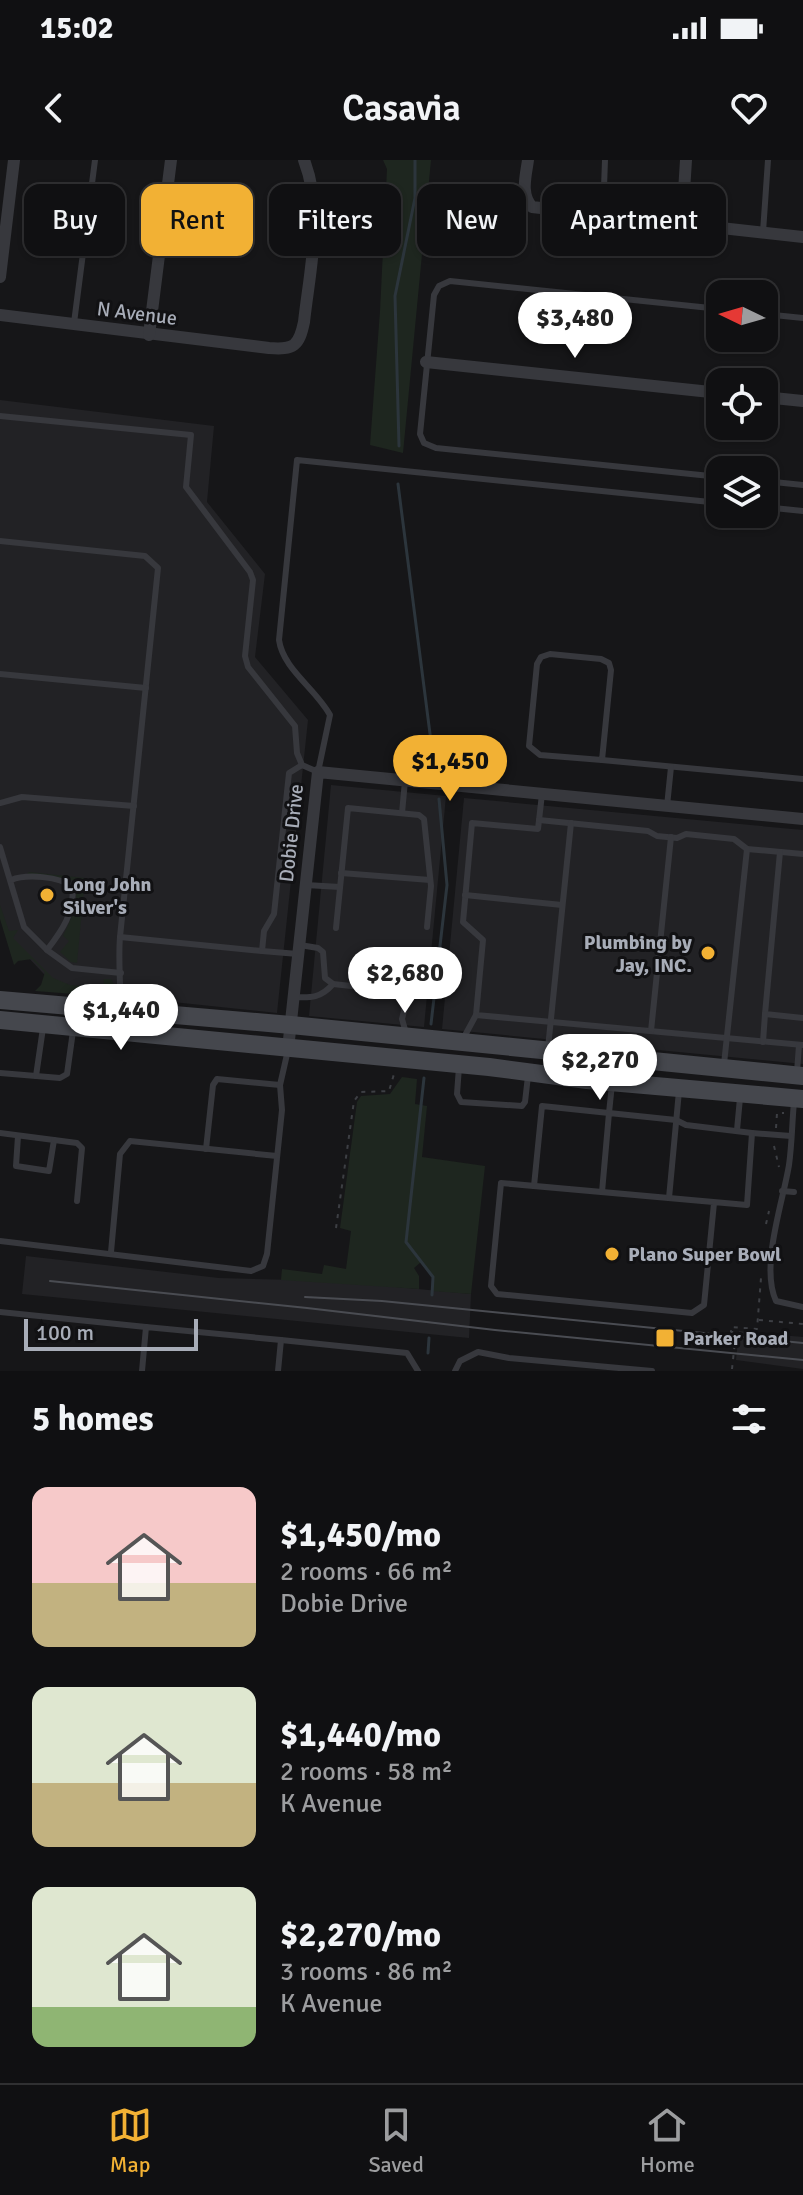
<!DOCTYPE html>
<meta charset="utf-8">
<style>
body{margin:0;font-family:Signika,sans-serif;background:#19191b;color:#f1f3f6;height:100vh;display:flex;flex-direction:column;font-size:30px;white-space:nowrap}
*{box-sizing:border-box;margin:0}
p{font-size:26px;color:#9c9d9f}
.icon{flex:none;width:44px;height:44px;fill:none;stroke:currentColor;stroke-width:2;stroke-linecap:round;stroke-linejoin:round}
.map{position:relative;height:1211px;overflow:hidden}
.panel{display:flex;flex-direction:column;background:#101012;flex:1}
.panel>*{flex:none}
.guide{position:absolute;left:24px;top:24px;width:756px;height:72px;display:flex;gap:16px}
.needle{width:52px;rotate:275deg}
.buttons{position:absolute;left:706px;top:120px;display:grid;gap:16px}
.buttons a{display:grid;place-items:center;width:72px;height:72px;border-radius:16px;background:#101012;box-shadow:0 2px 6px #0004,0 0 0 2px #303032;font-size:40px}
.scale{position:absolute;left:24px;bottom:20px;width:174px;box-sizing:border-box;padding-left:8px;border:4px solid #a8adb8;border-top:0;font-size:22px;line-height:28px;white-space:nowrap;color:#a8adb8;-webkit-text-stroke:6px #111113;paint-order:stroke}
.price{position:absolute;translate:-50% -68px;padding:0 18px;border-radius:28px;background:#fff;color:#222;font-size:26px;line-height:52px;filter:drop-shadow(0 2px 4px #0008)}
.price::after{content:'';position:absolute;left:50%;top:48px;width:24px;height:18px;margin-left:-12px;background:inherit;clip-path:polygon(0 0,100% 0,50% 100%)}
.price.on{background:#f2b134;color:#111}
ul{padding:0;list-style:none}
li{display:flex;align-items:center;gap:24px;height:200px;padding:0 32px}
li span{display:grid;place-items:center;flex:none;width:224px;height:160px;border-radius:16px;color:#555}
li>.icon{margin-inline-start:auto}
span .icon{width:96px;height:96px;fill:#fffc;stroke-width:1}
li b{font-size:34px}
h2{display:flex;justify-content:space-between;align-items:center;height:96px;padding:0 32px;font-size:34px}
.tag{padding:0 28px;border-radius:16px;background:#101012;box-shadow:0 2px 6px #0004,0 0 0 2px #303032;font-size:28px;line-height:72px}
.tag.on{background:#f2b134;color:#111}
.status{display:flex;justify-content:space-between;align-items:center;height:56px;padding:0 40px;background:#101012;direction:ltr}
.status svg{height:22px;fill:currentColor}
header{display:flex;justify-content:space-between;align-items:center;height:104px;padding:0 32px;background:#101012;font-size:36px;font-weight:600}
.dock{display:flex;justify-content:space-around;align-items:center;height:112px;border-top:2px solid #303032;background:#101012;font-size:22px;color:#9c9d9f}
.dock a{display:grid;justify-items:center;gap:4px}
.dock .on{color:#f2b134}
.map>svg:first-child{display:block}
.built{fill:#222225}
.green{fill:#1e261f}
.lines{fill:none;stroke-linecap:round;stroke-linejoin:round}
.stream{stroke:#2c353c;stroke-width:3}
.path{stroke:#3d3f44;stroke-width:2;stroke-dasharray:4 6;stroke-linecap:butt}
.service{stroke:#37383d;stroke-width:6}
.minor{stroke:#37383d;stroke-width:12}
.secondary{stroke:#45474d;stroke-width:18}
.tram{stroke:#4a4c52;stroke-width:2}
.poi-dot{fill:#f2b134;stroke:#111113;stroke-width:3}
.labels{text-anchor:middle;stroke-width:6;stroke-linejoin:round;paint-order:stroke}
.street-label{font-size:20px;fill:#a8adb8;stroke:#111113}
.poi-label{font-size:20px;font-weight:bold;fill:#a8adb8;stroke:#111113;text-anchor:start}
</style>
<div class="status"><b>15:02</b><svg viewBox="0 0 49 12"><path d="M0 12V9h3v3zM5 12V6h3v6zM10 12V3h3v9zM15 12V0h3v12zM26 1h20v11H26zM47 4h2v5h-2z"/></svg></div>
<header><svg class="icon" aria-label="back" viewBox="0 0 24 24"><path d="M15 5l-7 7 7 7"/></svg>Casavia<svg class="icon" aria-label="heart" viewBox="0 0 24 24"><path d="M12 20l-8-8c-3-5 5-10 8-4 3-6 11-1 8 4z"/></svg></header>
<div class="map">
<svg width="803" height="1211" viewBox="0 0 803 1211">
<rect width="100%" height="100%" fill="#161618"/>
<g class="built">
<path d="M 0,240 L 214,266 L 207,342 L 265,414 L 255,497 L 308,560 L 277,853 L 59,830 L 8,776 L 0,751 Z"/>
<path d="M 331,625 L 446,636 L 424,867 L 309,856 Z"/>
<path d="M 464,638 L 803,670 L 803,904 L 442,869 Z"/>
<path d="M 26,1096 L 219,1118 L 333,1121 L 471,1134 L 469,1178 L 22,1134 Z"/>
<path d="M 739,1171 L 803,1177 L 803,1209 L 736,1200 Z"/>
</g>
<g class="green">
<path d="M 383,0 L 431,0 L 403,293 L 370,285 L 380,151 L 387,9 Z"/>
<path d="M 29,712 L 85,718 L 77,803 L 71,802 L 60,792 L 69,781 L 63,776 L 75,750 L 77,721 L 27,714 Z"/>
<path d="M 0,745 L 9,771 L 18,770 L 13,778 L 53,818 L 70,825 L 103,828 L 104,819 L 111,819 L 114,824 L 113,837 L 35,831 L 41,825 L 45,812 L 32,799 L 18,801 L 14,805 L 0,759 Z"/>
<path d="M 402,917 L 417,919 L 415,944 L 427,946 L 422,997 L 485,1006 L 471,1134 L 432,1131 L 433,1117 L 421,1102 L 414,1108 L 419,1116 L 419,1129 L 281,1120 L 282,1109 L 322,1114 L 324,1105 L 346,1109 L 351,1071 L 340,1068 L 357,942 L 361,936 L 390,934 Z"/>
</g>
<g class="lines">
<g class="stream">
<path d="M 399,286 L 395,136 L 415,38 L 415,0"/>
<path d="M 398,324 L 434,605"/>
<path d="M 431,864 L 447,725 L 439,639"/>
<path d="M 424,918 L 406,1082 L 433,1117 L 432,1135"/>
<path d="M 428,1193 L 429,1178"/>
</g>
<g class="path">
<path d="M 776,968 L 777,953 L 784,953"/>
<path d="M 774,986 L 779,1007"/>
<path d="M 766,1064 L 769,1051"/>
<path d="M 336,1068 L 354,941 L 361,932 L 389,931 L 394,914"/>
<path d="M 759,1160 L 803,1164"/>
<path d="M 732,1209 L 736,1172 L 731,1172 L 731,1167 L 757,1169 L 761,1118"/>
</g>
<g class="service">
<path d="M 603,55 L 605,0"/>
<path d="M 763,72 L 768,0"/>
<path d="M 720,149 L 450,121 L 439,126 L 434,135 L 420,274 L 424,283 L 436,288 L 720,317"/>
<path d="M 764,154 L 803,158"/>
<path d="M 74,163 L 95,0"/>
<path d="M 0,256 L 191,275 L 186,327 L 250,412 L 253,420 L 245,496 L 248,507 L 295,566 L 297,593 L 302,605 L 318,612 L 330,555 C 316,529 283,509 279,480 L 297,300 L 720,343"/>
<path d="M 764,321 L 803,325"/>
<path d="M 764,347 L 803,351"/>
<path d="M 0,381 L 145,396 L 158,408 L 120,777 C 118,801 121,823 120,847"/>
<path d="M 550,494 L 601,499 L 609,503 L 611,510 L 602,600 L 540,595 L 529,586 L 537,504 L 541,497 Z"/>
<path d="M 0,514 L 146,528"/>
<path d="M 602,600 L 803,619"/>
<path d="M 542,634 L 538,669 L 472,663 L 463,762 L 483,780 L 476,855 L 803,885"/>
<path d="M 0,643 L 22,637 L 134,646"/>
<path d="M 667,646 L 671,607"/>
<path d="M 402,653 L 405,621"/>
<path d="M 539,660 L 648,671 L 657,676 L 677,678 L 686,674 L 734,679 L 747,689 L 803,694"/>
<path d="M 0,687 L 24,767 L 47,790 L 72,808 L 121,813"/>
<path d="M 780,692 L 765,854 L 803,858"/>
<path d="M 341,713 L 430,720"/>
<path d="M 11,720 C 26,714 60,716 72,727 C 76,751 61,772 47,790"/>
<path d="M 306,725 L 340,727"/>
<path d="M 465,735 L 562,745"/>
<path d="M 336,768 L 348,648 L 419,655 L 424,659 L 431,726 L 427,767"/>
<path d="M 120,777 L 262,791 L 264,771 L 274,754 L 289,613 L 302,605"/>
<path d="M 300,785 L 318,788 L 323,792 L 325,818 L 333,824 L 388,830 L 406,843 L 402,859 L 406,873"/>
<path d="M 262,791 L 298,794"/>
<path d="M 294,837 C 311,838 321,838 333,824"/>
<path d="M 651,871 L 671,677"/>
<path d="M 463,879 L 476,855"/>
<path d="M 763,882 L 765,854"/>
<path d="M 548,888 L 571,663"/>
<path d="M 724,904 L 747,689"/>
<path d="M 459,907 L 457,934 L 461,942 L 522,946 L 525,942 L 528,916"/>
<path d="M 797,912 L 799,885"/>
<path d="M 0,913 L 60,918 L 67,914 L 73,871"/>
<path d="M 36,916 L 43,868"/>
<path d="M 794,942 C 792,963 792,984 789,1005 C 783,1042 760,1106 776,1141 L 803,1147"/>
<path d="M 737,970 L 740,938"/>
<path d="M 0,973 L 54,980 L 49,1011 L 16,1006 L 18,976"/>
<path d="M 752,973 L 791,976"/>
<path d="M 54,980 L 77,983 L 82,988 L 77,1041"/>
<path d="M 206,989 L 213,925 L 217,919 L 280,925"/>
<path d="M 534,1026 L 542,946 L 609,953 L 612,924"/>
<path d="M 782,1031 L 794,1032"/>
<path d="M 602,1032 L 609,953 L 676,960 L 686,965 L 752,973 L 747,1045 L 501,1023 L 491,1126 L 497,1134 L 692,1153 L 704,1145 L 714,1043"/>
<path d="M 669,1038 L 679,931"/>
<path d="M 0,1081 L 251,1111 L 263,1106 L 267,1094 L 282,950 L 280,925 L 288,890"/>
<path d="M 111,1092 L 120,994 L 130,981 L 277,996"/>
<path d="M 0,1152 L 146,1167"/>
<path d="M 281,1180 L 407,1193 L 418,1211"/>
<path d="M 142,1211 L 146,1167 L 281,1180 L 278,1211"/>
<path d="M 455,1211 L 460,1201 L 478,1192 L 509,1198 L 652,1211"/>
</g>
<g class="minor">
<path d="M 528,0 C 526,16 520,34 532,47 L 803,77"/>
<path d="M 682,63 L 686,0"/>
<path d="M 0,117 L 14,0"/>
<path d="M 0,155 L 269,188 C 294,190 299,186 304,162 C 310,108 324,52 304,0"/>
<path d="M 149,175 L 171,0"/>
<path d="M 426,202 L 720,233"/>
<path d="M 764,237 L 803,241"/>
<path d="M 288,889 L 318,612 L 803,659"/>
</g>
<g class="secondary">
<path d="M 0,840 L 291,865 L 803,916"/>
<path d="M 0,860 L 489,907 L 587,920 L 803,939"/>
</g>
<g class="tram">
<path d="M 50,1121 L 307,1148 L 495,1170 L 803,1200"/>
<path d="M 305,1137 L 382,1141 L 803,1183"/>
</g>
</g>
<g class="poi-dot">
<circle cx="47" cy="735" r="8"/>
<circle cx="708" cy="793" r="8"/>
<circle cx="612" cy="1094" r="8"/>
<rect x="655" y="1168" width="20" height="20" rx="4"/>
</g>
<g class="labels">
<g class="street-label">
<text transform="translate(137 153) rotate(7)" y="7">N Avenue</text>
<text transform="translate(291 673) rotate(-84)" y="7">Dobie Drive</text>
</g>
<g class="poi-label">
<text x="63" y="731">Long John<tspan x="63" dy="23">Silver's</tspan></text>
<text x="692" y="789" text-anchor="end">Plumbing by<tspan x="692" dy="23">Jay, INC.</tspan></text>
<text x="628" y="1101">Plano Super Bowl</text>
<text x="683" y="1185">Parker Road</text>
</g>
</g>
</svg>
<div class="buttons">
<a><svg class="needle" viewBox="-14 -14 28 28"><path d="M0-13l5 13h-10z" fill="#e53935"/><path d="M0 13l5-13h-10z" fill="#9c9d9f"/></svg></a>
<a><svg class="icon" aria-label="locate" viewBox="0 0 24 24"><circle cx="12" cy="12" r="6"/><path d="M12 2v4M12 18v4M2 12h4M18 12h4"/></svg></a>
<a><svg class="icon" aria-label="layers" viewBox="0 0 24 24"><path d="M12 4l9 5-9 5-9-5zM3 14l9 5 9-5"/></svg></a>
</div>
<div class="scale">100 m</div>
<b class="price" style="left:575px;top:200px">$3,480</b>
<b class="price on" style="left:450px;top:643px">$1,450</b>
<b class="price" style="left:405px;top:855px">$2,680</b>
<b class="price" style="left:121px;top:892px">$1,440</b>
<b class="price" style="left:600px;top:942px">$2,270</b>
<div class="guide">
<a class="tag">Buy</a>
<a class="tag on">Rent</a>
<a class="tag">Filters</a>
<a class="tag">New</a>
<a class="tag">Apartment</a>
</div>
</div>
<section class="panel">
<h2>5 homes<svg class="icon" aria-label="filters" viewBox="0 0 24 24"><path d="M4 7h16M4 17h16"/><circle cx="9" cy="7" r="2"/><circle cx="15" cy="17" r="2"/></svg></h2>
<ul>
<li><span style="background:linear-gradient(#f6c9c9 60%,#c2b280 0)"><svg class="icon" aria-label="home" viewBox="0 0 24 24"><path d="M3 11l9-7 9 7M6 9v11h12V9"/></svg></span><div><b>$1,450/mo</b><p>2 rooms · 66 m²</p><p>Dobie Drive</p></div></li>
<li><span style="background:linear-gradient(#dfe7d0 60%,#c2b280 0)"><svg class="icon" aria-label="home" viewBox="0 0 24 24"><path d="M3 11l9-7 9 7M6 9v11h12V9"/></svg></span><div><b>$1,440/mo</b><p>2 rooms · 58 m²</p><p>K Avenue</p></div></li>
<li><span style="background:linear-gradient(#dfe7d0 75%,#8fb573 0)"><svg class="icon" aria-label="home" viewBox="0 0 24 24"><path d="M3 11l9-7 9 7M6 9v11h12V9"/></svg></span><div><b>$2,270/mo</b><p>3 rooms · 86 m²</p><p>K Avenue</p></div></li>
</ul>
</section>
<nav class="dock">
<a class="on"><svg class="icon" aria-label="map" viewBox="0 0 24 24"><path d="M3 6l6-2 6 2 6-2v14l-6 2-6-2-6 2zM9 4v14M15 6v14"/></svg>Map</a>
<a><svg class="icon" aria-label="saved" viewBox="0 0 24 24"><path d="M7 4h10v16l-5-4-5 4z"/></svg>Saved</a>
<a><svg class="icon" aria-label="home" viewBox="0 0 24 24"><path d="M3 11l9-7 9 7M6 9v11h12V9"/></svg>Home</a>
</nav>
